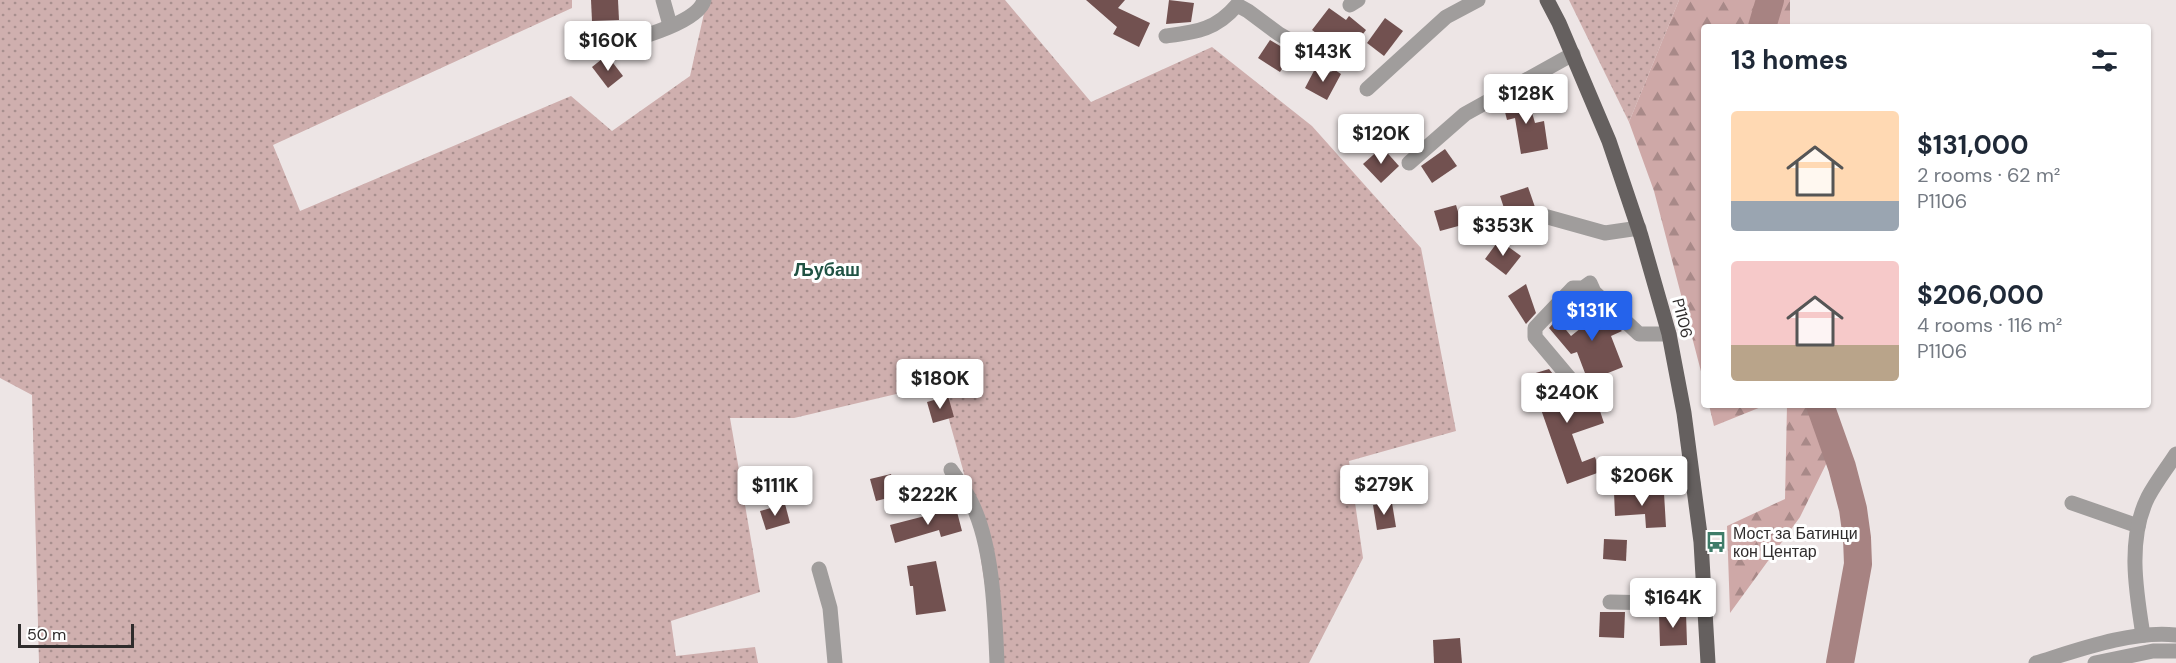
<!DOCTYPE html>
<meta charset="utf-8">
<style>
body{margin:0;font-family:"DM Sans",sans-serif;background:#f2f2f3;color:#1f2937;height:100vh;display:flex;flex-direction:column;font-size:22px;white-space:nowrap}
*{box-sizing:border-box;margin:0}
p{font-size:20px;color:#747a83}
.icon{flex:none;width:33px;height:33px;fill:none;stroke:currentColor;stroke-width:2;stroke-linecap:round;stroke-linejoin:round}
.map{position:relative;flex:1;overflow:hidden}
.side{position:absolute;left:1701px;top:24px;width:450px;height:384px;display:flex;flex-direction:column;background:#fff;border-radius:6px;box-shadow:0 2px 4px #0004}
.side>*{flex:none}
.scale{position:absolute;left:18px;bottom:15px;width:116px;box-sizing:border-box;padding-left:6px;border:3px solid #2f2c2c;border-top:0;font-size:16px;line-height:21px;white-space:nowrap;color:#2f2c2c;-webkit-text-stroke:4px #fff;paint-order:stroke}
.price{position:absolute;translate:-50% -51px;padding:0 14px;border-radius:6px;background:#fff;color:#222;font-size:20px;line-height:39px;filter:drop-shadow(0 2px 3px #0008)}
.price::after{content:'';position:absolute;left:50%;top:36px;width:18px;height:14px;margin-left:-9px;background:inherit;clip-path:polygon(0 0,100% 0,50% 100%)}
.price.selected{background:#2563eb;color:#fff}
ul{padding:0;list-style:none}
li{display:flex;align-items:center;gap:18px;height:150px;padding:0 30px}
li span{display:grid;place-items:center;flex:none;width:168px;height:120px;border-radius:6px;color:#555}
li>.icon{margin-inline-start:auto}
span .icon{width:72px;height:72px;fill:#fffc;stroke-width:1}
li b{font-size:26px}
h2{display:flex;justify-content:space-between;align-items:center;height:72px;padding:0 30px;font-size:26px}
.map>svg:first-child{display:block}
.grass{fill:url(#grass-dots)}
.forest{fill:url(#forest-firs)}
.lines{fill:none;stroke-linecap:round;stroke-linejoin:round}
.river{stroke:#a78382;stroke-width:28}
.building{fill:#725150}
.minor{stroke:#a09d9c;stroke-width:15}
.major{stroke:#65605f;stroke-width:15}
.labels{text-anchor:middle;stroke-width:6;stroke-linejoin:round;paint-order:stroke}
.street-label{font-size:16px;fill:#2f2c2c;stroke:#fff}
.poi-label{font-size:16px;fill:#2f2c2c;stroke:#fff;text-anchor:start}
.neighbourhood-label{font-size:18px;font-weight:bold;fill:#1f5243;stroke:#fff}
</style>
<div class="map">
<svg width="2176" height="663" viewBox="0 0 2176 663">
<defs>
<pattern id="grass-dots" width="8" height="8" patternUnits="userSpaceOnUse" patternTransform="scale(1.5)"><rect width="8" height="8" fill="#cfafae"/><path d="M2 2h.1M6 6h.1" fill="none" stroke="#a88f8e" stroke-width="1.8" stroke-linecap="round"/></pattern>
<pattern id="forest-firs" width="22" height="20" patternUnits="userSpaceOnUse" patternTransform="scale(1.5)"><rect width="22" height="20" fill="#cea8a7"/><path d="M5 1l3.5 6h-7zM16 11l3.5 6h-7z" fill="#a88988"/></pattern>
</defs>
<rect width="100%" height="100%" fill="#ede5e5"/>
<g class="grass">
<path d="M 0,0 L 572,0 L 572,8 L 273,145 L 300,211 L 571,96 L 612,131 L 690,76 L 707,0 L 1005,0 L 1091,102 L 1212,47 L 1312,126 L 1421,248 L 1456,431 L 1349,461 L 1363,558 L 1309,663 L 997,663 L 972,502 L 939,384 L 794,418 L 730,418 L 760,592 L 671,621 L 676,656 L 755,647 L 758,663 L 39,663 L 32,395 L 0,378 Z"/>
<path d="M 1569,0 L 1679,0 L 1629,122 Z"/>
</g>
<g class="forest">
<path d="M 1679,0 L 1790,0 L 1790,27 L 1704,27 L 1704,383 L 1654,191 L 1629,122 Z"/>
<path d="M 1709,405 L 1766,405 L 1714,426 Z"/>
<path d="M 1787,405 L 1832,405 L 1835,446 L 1800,517 L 1730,613 L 1727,526 L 1785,499 Z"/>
</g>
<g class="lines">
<g class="river">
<path d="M 1762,27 L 1770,0"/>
<path d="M 1820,405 L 1842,467 L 1853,509 L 1857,538 L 1858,564 L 1840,663"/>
</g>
</g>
<g class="building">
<path d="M 591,0 L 618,0 L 619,20 L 592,21 Z"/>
<path d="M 1086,0 L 1125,0 L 1118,8 L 1150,23 L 1139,47 L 1113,34 L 1117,27 Z"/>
<path d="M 1169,0 L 1194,3 L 1191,22 L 1166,24 Z"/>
<path d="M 1329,8 L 1346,20 L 1349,16 L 1366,30 L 1348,54 L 1326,36 L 1324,39 L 1312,30 Z"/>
<path d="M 1385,18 L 1403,31 L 1384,56 L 1367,43 Z"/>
<path d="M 1270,40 L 1292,53 L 1280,72 L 1258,58 Z"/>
<path d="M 607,55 L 623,76 L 608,88 L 592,67 Z"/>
<path d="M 1316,67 L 1328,73 L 1335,70 L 1341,74 L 1327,100 L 1305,88 Z"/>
<path d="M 1527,95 L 1535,123 L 1544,121 L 1548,149 L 1521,154 L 1515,118 L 1507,120 L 1503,104 L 1513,98 Z"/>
<path d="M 1382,147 L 1399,166 L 1381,183 L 1363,164 Z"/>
<path d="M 1445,149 L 1457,166 L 1432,183 L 1421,166 Z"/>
<path d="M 1528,187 L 1536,210 L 1508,220 L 1500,196 Z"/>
<path d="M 1456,205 L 1462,225 L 1440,231 L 1434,211 Z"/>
<path d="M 1499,240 L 1521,256 L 1506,275 L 1485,259 Z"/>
<path d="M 1526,284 L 1536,313 L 1526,324 L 1508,296 Z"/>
<path d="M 1586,297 L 1622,331 L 1611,336 L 1623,367 L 1588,381 L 1577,352 L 1571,354 L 1549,328 L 1557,319 L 1571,336 L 1591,320 L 1575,300 L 1577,298 Z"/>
<path d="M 1549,369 L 1557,379 L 1565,403 L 1594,393 L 1604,423 L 1572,434 L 1582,462 L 1595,457 L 1600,472 L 1567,484 L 1529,375 Z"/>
<path d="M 948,396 L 954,417 L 933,423 L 927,402 Z"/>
<path d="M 891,474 L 896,496 L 876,501 L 870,479 Z"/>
<path d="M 1614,492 L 1664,493 L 1666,527 L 1646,528 L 1645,514 L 1615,516 Z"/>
<path d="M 1392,503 L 1396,527 L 1377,530 L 1373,505 Z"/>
<path d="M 785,504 L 790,523 L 766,530 L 760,511 Z"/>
<path d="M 956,508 L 962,531 L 941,537 L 939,530 L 895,543 L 890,525 Z"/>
<path d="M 1604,539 L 1627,540 L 1626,561 L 1603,559 Z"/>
<path d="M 936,561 L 946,611 L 916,615 L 913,586 L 910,586 L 907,566 Z"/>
<path d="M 1600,612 L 1625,612 L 1624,638 L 1599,637 Z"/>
<path d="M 1659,613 L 1686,613 L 1687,645 L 1660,646 Z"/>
<path d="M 1460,638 L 1462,663 L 1434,663 L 1433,640 Z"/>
</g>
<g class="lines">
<g class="minor">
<path d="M 663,0 L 670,25"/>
<path d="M 1350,5 L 1358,0"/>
<path d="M 1166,36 C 1196,32 1216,30 1237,5 L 1248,11 L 1279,34 L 1329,63"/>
<path d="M 615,45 C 636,39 699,22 704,0"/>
<path d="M 1367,89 L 1446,17 L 1478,0"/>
<path d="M 1409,163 L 1465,114 L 1573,54"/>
<path d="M 1544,216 L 1605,233 L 1639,228"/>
<path d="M 1572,381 L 1535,337 L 1535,328 L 1573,288 L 1583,288 L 1590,283 L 1594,292 L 1639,334 L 1669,334"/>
<path d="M 951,470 C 958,480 966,491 971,502 C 993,545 995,615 997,663"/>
<path d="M 1617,483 L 1693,483"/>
<path d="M 2072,503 L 2138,526"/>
<path d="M 819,569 L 830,608 L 835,663"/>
<path d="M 1610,602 L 1705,604"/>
<path d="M 2143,635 C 2136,591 2127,539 2148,497 C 2156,482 2167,468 2176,454"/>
<path d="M 2036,663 C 2078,650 2132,630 2176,635"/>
<path d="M 2095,663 L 2153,651 L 2176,651"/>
</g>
<path class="major" d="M 1547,0 L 1559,23 L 1609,141 L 1641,236 L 1669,334 L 1684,413 L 1701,542 L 1708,663"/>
</g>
<defs>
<symbol id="bus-bare" viewBox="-9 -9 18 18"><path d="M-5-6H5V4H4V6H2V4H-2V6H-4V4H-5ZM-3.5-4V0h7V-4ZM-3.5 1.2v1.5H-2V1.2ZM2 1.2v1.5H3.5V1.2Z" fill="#3e7c69" stroke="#fff" stroke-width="2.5" paint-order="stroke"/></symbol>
</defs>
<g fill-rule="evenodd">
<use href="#bus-bare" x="1701" y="527" width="30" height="30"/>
</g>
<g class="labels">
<g class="street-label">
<text transform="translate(1683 318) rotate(76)" y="6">P1106</text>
</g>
<g class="poi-label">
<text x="1733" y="539">Мост за Батинци<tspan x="1733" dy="18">кон Центар</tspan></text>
</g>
<g class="neighbourhood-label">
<text x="827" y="276">Љубаш</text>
</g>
</g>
</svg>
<div class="scale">50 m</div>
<b class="price" style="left:608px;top:72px">$160K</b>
<b class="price" style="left:1323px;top:83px">$143K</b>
<b class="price" style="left:1526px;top:125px">$128K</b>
<b class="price" style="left:1381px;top:165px">$120K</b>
<b class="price" style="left:1503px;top:257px">$353K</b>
<b class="price selected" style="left:1592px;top:342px">$131K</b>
<b class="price" style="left:940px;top:410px">$180K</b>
<b class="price" style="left:1567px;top:424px">$240K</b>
<b class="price" style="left:1642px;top:507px">$206K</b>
<b class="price" style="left:1384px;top:516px">$279K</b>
<b class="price" style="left:775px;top:517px">$111K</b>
<b class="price" style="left:928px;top:526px">$222K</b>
<b class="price" style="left:1673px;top:629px">$164K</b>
<section class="side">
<h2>13 homes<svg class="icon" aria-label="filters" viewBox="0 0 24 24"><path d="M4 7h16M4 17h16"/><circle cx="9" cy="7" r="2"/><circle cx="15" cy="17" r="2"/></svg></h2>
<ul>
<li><span style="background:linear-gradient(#ffd9b3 75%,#9aa5b1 0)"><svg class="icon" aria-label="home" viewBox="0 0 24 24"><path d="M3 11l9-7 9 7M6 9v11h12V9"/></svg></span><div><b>$131,000</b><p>2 rooms · 62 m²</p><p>P1106</p></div></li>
<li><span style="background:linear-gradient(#f6c9c9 70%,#b9a48a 0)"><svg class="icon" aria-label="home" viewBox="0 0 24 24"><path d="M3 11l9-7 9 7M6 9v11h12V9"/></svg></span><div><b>$206,000</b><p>4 rooms · 116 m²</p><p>P1106</p></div></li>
</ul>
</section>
</div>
